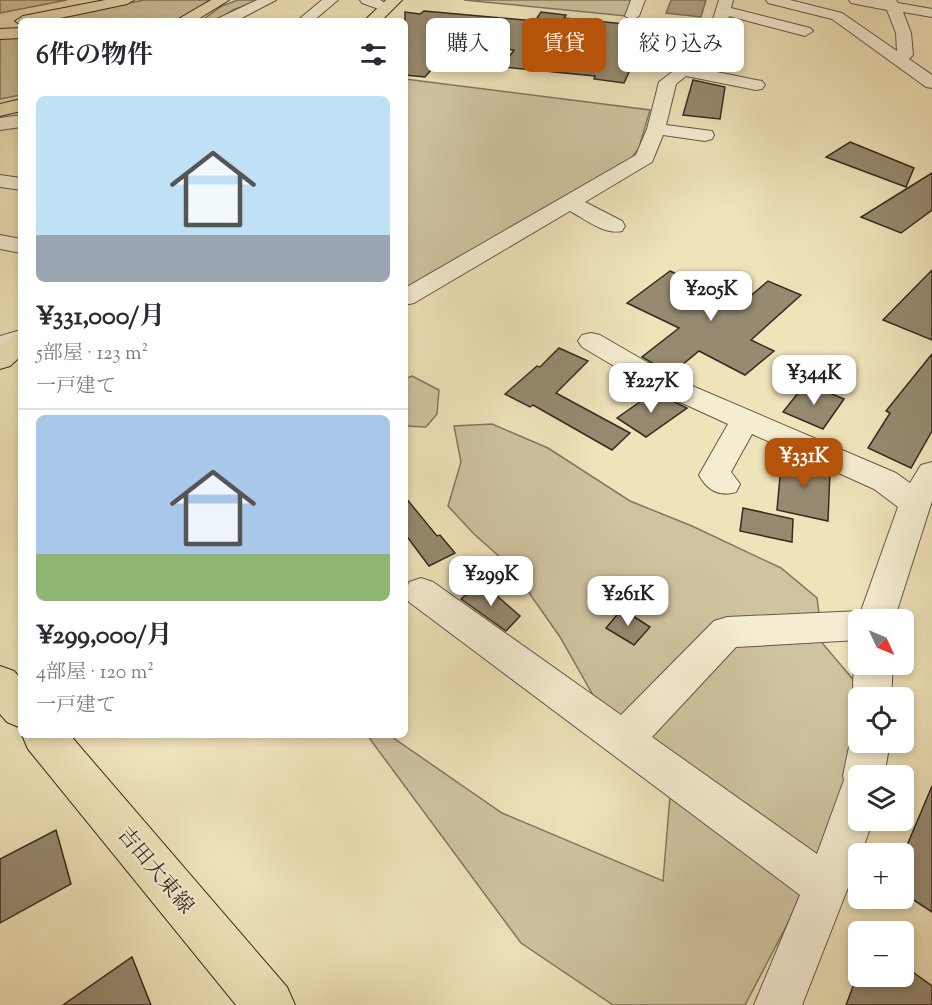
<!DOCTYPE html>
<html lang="ja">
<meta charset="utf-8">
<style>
body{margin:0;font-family:"Sorts Mill Goudy","Noto Serif JP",serif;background:#f7f7f7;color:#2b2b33;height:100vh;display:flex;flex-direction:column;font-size:22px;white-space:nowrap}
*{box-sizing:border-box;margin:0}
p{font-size:20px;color:#7c7c81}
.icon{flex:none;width:33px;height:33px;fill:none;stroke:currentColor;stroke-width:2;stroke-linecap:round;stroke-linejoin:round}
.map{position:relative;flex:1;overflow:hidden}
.side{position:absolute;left:18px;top:18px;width:390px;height:720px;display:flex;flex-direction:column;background:#fff;border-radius:9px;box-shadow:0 3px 9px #0003}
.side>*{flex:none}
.top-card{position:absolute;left:426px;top:18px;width:416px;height:54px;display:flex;gap:12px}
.needle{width:39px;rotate:134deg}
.buttons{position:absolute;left:848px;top:609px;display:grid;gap:12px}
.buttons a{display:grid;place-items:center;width:66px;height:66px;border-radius:9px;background:#fff;box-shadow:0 3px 9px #0003;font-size:30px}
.price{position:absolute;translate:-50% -51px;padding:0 14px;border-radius:12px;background:#fff;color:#222;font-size:20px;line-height:39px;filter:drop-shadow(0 2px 3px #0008)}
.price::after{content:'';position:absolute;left:50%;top:36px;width:18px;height:14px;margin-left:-9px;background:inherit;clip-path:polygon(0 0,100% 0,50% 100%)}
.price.active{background:#b45309;color:#fff}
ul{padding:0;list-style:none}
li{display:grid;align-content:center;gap:12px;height:318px;padding:0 18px}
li+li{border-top:2px solid #e1e1e2}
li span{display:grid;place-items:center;height:186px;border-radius:9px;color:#555}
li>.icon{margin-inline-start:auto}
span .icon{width:108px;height:108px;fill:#fffc;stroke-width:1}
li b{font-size:26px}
h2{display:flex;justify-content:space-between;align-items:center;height:72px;padding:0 18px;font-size:26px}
.tag{padding:0 21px;border-radius:9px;background:#fff;box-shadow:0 3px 9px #0003;font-size:21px;line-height:54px}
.tag.active{background:#b45309;color:#fff}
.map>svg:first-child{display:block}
.green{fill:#cfc4a0;stroke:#827760;stroke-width:1.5}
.water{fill:#b0a485;stroke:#7f735c;stroke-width:1.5}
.building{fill:#968a70;stroke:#352a1f;stroke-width:1.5}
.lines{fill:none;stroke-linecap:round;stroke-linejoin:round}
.minor-casing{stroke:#645846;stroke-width:2}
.major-casing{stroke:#352a1f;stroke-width:2}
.highway-casing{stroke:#352a1f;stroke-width:2}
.minor{fill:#f5edd2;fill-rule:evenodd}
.major{fill:#efe3ba;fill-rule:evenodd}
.highway{fill:#efe3ba;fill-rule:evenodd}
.labels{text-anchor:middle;stroke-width:4.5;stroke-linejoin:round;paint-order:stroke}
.near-street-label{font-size:21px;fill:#352a1f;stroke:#f5edd2}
</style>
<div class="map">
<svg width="932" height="1005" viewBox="0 0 932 1005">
<rect width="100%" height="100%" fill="#efe3ba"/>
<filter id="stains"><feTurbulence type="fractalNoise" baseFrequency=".00333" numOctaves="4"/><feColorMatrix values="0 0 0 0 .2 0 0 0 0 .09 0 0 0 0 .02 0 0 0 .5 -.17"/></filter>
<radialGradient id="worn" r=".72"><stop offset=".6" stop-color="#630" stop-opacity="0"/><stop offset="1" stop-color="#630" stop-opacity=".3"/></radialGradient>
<g class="green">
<path d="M 0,0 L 67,0 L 0,13 Z"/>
<path d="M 144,0 L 213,0 L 175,21 L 36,21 Z"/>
<path d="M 238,0 L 259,0 L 233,10 L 216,21 L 201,21 L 222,6 Z"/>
<path d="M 464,0 L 633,0 L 626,16 Z"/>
<path d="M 21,37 L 21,95 L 0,99 L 0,38 Z"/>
<path d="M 405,79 L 650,110 L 639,148 L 630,160 L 405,288 Z"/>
<path d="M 412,376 L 439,390 L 437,414 L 426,427 L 405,426 L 405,379 Z"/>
<path d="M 492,424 L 548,448 L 630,501 L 692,526 L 781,568 L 817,598 L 823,644 L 868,697 L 858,698 L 858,789 L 745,1005 L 613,1005 L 521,943 L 367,735 L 389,735 L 502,813 L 663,881 L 672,772 L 602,711 L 560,637 L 511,567 L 474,534 L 448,506 L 461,462 L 454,426 Z"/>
</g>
<path class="water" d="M 671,0 L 706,0 L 701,17 L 666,13 Z"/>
<g class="building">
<path d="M 424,11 L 535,21 L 541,12 L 566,15 L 564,18 L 625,24 L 626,22 L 639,23 L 640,21 L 706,29 L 699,49 L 695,52 L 641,46 L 624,83 L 594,79 L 595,76 L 502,67 L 514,50 L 454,43 L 425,77 L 405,75 L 405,12 L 420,14 Z"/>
<path d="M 693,80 L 725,87 L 720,119 L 683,115 Z"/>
<path d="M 850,142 L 914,168 L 906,187 L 826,157 Z"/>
<path d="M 932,173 L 932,210 L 901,233 L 861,217 Z"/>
<path d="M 932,270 L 932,340 L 883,320 Z"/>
<path d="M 670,271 L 741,304 L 768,281 L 801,295 L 751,340 L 774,351 L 745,375 L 699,351 L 671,374 L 642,357 L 679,328 L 627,303 Z"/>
<path d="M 559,348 L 588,361 L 556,393 L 630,433 L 612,450 L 533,405 L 530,407 L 505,394 L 537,366 L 540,367 Z"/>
<path d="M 932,354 L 932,431 L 911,468 L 868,448 L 890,413 L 886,411 Z"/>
<path d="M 806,383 L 844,399 L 823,429 L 783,412 Z"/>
<path d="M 654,392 L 687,408 L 646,437 L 617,418 Z"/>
<path d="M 782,454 L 799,458 L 830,471 L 828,521 L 777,510 Z"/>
<path d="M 405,497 L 437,536 L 440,535 L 455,553 L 429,566 L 405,534 Z"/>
<path d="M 743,508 L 793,519 L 792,542 L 740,531 Z"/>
<path d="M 482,583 L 520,616 L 506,631 L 461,599 Z"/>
<path d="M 622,609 L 650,627 L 634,645 L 606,628 Z"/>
<path d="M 932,786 L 932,912 L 903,893 L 903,855 Z"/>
<path d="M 56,830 L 71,884 L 0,923 L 0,859 Z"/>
<path d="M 132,957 L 151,1005 L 63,1005 Z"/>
<path d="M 903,965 L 932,986 L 932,1005 L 846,1005 L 857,976 L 903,976 Z"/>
</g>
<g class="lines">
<defs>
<g id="minor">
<path d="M 257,0 L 276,0 L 236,21 L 217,21 L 219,18 Z"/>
<path d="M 322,0 L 338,0 L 313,21 L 297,21 Z"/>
<path d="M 360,0 L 380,0 L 394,8 L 387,12 L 362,3 Z"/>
<path d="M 631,0 L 645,0 L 639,16 L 632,20 L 625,16 Z"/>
<path d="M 719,0 L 733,0 L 731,8 L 810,28 L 813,31 L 805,36 L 729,16 L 719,50 L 697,68 L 756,80 L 762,81 L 765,85 L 762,89 L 756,90 L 686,76 L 676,84 L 666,125 L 712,131 L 714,135 L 712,139 L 705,141 L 663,135 L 652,162 L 585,202 L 622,221 L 625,226 L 622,231 C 604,235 585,219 570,211 L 414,303 L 405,305 L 405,288 L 636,155 L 647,129 L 659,82 L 704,48 Z"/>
<path d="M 766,0 L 790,0 L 842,13 L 897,51 L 896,33 L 887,10 L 851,3 L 849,0 L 896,0 L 898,3 L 932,9 L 932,17 L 903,12 L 911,33 L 913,55 L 909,59 L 932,75 L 932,88 L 926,87 L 832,19 L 768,3 Z"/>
<path d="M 21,115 L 21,127 L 0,130 L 0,118 Z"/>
<path d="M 0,175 L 21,178 L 21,190 L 0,187 Z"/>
<path d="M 0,235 L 21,239 L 21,253 L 0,249 Z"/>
<path d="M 21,330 L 21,346 L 0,352 L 0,336 Z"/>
<path d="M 591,333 L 600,335 L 676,379 L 896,473 L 910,483 L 921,465 L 932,462 L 932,501 L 894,620 L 858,620 L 858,640 L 736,647 L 652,737 L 817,854 L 844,780 L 843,776 L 850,742 L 856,729 L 858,728 L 858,742 L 890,742 L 884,776 L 858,776 L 858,820 L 873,820 L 861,854 L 858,854 L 858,862 L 802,1005 L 754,1005 L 800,895 L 409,602 L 405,595 L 409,582 L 421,578 L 433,582 L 621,715 L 714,621 L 727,617 L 861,611 L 898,507 L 874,489 L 752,434 L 731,472 L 740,484 L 736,492 C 719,497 707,490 699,475 L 728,424 L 656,391 L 582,347 L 578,341 L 582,335 Z"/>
<path d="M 858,659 L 858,664 L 893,664 L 891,698 L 858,698 L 858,709 C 852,695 851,673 858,659 Z"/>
</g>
<g id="major">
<path d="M 386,0 L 402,0 L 381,21 L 364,21 Z"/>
<path d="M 21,334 L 21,356 L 10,366 L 0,369 L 0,346 L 11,336 Z"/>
<path d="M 0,666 L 14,671 L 21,679 L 21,728 L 7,722 L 0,714 Z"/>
<path d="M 22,735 L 70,735 L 287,987 L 295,1005 L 236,1005 L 28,749 Z"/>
</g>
<g id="highway">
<path d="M 105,0 L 134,0 L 127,4 L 46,21 L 21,21 L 21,25 L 15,21 L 23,16 Z"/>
<path d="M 211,0 L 229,0 L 195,21 L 175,21 Z"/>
<path d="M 21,28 L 21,38 L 0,39 L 0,29 Z"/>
<path d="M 21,99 L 21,111 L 0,116 L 0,104 Z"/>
</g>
</defs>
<use href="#minor" class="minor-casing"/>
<use href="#major" class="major-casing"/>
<use href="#highway" class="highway-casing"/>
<use href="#minor" class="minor"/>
<use href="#major" class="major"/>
<use href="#highway" class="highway"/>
</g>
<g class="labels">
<g class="near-street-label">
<text transform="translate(156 870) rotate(50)" y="7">吉田大東線</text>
</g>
</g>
<rect width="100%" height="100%" filter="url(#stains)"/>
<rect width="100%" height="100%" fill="url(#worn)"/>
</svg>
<div class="buttons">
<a><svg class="needle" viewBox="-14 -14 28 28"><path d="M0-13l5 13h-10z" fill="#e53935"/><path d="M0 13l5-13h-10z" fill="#7c7c81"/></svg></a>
<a><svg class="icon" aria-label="locate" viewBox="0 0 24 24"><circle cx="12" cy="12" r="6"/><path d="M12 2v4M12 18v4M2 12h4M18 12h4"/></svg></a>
<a><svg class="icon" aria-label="layers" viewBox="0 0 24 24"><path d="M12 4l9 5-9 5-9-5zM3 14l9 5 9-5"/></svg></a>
<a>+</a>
<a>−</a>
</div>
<b class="price" style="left:711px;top:322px">¥205K</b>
<b class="price" style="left:814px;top:406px">¥344K</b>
<b class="price" style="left:651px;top:414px">¥227K</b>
<b class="price active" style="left:804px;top:489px">¥331K</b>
<b class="price" style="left:491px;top:607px">¥299K</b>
<b class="price" style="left:628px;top:627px">¥261K</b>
<div class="top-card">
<a class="tag">購入</a>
<a class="tag active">賃貸</a>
<a class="tag">絞り込み</a>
</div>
<section class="side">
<h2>6件の物件<svg class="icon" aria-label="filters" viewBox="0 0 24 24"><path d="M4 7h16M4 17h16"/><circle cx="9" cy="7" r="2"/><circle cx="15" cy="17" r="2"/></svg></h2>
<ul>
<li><span style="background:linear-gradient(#bfe0f5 75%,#9aa5b1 0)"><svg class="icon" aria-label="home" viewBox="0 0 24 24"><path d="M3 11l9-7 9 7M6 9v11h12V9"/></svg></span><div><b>¥331,000/月</b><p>5部屋 · 123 m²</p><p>一戸建て</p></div></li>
<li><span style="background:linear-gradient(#a9c7e8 75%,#8fb573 0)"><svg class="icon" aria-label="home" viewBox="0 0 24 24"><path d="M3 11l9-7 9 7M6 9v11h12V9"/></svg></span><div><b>¥299,000/月</b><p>4部屋 · 120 m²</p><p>一戸建て</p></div></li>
</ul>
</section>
</div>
